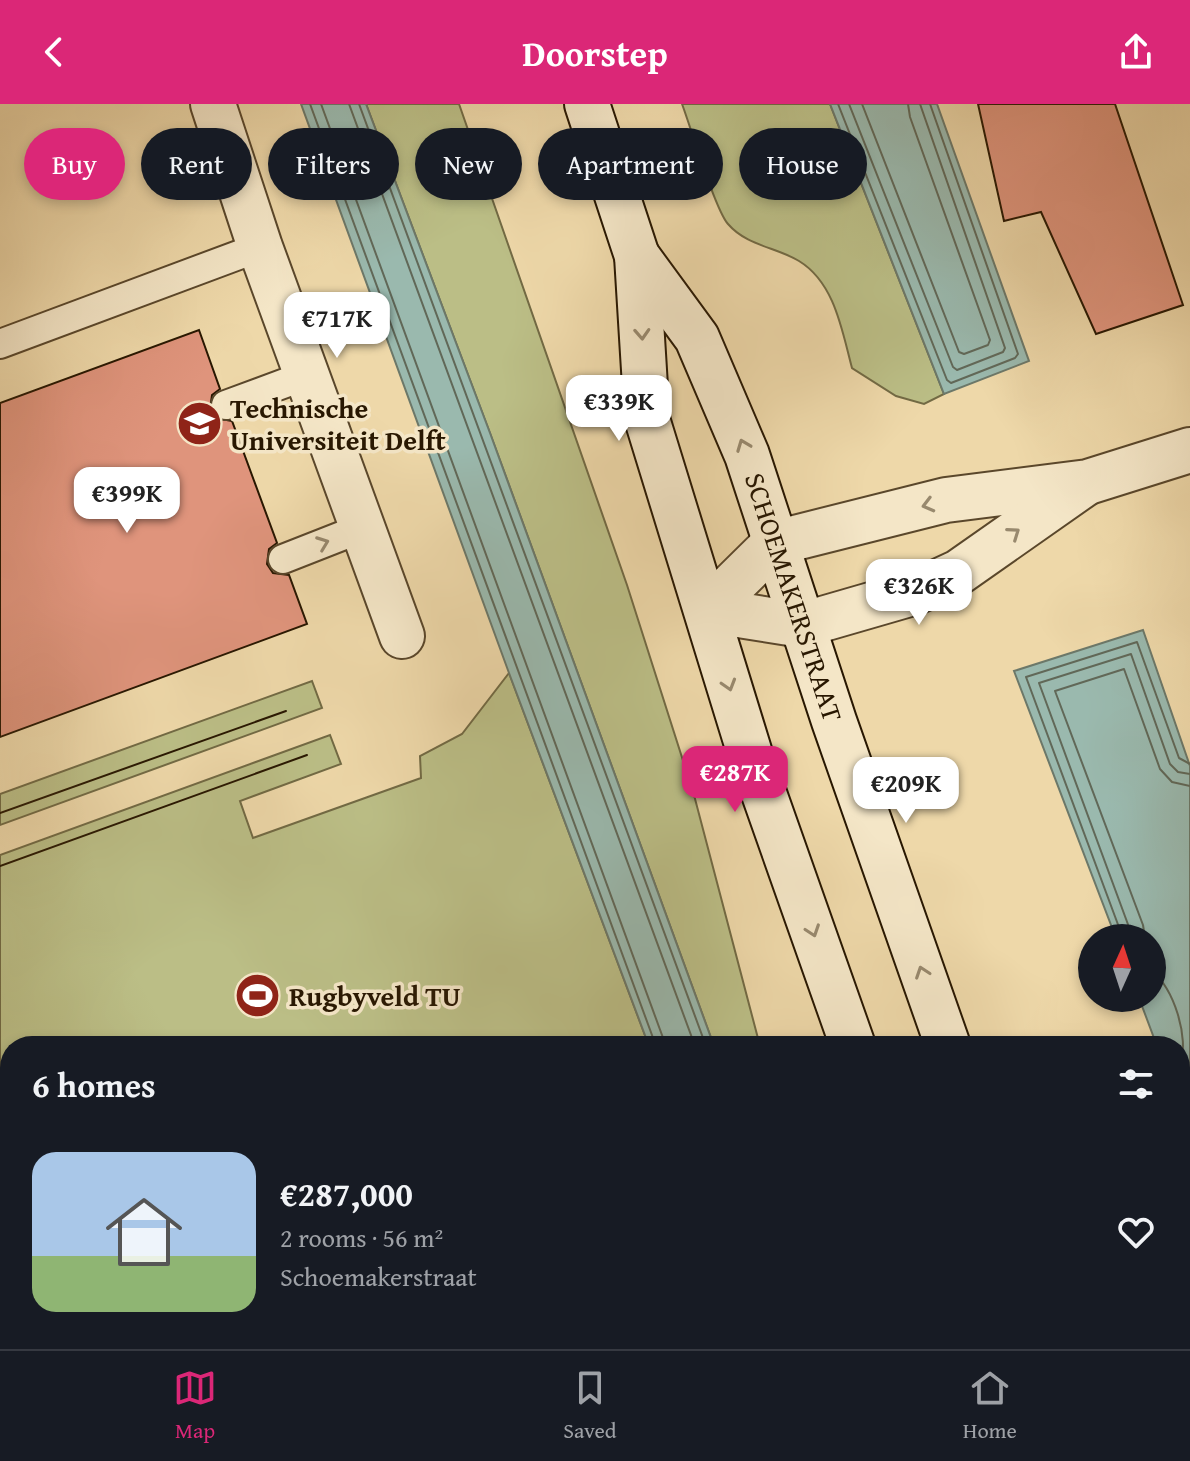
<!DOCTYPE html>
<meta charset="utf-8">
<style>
body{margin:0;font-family:"Gentium Book Plus",serif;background:#242831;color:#f1f3f6;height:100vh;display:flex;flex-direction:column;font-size:30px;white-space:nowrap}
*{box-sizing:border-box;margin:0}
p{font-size:26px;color:#9ea1a6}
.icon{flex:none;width:44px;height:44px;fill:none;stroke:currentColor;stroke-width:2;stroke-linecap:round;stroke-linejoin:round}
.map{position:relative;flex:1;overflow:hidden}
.details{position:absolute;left:0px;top:932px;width:1190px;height:314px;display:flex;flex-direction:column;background:#171b24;border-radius:32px 32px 0 0;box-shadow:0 4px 12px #0003}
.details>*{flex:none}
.top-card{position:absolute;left:24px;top:24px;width:1142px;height:72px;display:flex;gap:16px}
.needle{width:52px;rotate:3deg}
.tools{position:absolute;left:1078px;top:820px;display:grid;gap:16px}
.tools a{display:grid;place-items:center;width:88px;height:88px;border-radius:50%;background:#171b24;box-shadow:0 4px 12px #0003;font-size:40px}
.price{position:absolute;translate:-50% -68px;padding:0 18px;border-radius:16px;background:#fff;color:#222;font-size:26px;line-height:52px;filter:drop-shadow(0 2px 4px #0008)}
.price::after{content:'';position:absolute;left:50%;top:48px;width:24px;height:18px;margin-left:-12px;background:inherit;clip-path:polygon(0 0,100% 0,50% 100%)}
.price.current{background:#db2777;color:#fff}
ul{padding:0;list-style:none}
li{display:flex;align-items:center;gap:24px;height:200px;padding:0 32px}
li+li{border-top:2px solid #363941}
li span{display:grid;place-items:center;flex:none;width:224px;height:160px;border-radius:24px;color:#555}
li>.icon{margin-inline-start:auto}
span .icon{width:96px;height:96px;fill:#fffc;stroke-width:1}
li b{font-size:34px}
h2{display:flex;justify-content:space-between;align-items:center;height:96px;padding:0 32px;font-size:34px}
.chip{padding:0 28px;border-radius:36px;background:#171b24;box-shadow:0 4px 12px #0003;font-size:28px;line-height:72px}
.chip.current{background:#db2777;color:#fff}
header{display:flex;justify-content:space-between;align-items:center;height:104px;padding:0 32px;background:#db2777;color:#fff;font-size:36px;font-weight:700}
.tabs{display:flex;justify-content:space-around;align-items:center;height:112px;border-top:2px solid #363941;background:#171b24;font-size:22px;color:#9ea1a6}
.tabs a{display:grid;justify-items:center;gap:4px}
.tabs .current{color:#db2777}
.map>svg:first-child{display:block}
.green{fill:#bbbe86;stroke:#726a44;stroke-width:2}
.water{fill:#9ab9ae;stroke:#6c7869;stroke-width:2}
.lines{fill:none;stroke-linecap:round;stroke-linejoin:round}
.shore{stroke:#616858;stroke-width:2}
.building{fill:#df947c;stroke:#281701;stroke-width:2}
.lane-casing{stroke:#5a472b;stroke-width:32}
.street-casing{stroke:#5a472b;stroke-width:48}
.secondary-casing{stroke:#281701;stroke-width:48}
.lane{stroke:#f4e6c7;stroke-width:28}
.street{stroke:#f4e6c7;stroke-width:44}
.secondary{stroke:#f4e6c7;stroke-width:44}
.tram{stroke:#281701;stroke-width:2}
.oneway{stroke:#98896e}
.labels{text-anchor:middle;stroke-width:7;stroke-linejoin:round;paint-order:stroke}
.poi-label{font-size:28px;font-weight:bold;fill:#281701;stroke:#f4e6c7;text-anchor:start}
.street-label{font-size:28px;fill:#281701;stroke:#f4e6c7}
</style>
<header><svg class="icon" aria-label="back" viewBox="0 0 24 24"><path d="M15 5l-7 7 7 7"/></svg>Doorstep<svg class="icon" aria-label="share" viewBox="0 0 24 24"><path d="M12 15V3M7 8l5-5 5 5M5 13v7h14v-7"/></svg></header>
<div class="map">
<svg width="1190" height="1245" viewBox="0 0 1190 1245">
<rect width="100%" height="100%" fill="#eed8a9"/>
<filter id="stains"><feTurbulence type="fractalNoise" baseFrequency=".0025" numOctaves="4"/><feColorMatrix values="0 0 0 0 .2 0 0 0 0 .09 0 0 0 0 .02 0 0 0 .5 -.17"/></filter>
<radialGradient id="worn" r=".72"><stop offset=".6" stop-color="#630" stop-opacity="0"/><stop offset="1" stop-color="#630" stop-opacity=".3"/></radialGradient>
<g class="green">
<path d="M 366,0 L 459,0 L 627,481 L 694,691 L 760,942 L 714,942 L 490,329 Z"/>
<path d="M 682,0 L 830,0 L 944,290 L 924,300 L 896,292 L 852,264 C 842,227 835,179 799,157 C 776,143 747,142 728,120 C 715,105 691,24 682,0 Z"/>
<path d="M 509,569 L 649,942 L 10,942 L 10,1236 L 705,1236 L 706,1245 L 0,1245 L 0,751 L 330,631 L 341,660 L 240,697 L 253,734 L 421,674 L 420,652 L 462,630 Z"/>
<path d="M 312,577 L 322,604 L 0,721 L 0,690 Z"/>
<path d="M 767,1236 L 849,1236 L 852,1245 L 769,1245 Z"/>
</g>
<g class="water">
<path d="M 301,0 L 366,0 L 490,329 L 714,942 L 649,942 L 509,569 Z"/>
<path d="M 830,0 L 937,0 L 1029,257 L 944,290 Z"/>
<path d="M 1143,526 L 1190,662 L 1190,1028 L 1180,1002 L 1180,942 L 1157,942 L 1139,894 L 1152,894 L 1152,834 L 1116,834 L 1014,567 Z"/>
</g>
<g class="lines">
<g class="shore">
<path d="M 310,0 L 656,942"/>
<path d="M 321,0 L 666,942"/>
<path d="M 349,0 L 695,942"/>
<path d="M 359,0 L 706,942"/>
<path d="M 838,0 L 947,276 L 951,279 L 1015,254 L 1018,250 L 930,0"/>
<path d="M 849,0 L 953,263 L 957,266 L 1003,248 L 1005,244 L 920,0"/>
<path d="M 862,0 L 959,248 L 964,250 L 988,241 L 990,236 L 910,13 L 908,0"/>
<path d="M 1123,834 L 1026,573 L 1137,538 L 1179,654 L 1190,660"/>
<path d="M 1133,834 L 1039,579 L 1131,550 L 1170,660 L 1178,668 L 1190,670"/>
<path d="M 1145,834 L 1143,821 L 1055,587 L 1124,565 L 1160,665 L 1172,678 L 1190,682"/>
<path d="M 1152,868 C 1173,881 1190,936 1180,959"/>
</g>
</g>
<g class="building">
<path d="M 978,0 L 1115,0 L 1183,201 L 1096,230 L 1041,108 L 1004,117 Z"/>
<path d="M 199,226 L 220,285 L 212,291 L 210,306 L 216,314 L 232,317 L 277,439 L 269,445 L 267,460 L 273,469 L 289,471 L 307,520 L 0,633 L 0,299 Z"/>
</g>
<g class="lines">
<defs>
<g id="lane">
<path d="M 0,240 L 260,143"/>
<path d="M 226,301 L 307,271"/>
<path d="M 283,455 L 362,424"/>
</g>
<g id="street">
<path d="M 213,0 L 260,143 L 402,532"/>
<path d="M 707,506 L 775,439 L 946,396 L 1088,378 L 1190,346"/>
<path d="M 707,506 L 802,521 L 916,488 L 959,468 L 1083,381"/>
</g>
<g id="secondary">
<path d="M 587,0 L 637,152 L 647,315 L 750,650 L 853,942"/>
<path d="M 637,152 L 697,234 L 747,351 L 834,617 L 948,942"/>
<path d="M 959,1236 L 963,1245"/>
<path d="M 1055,1236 L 1058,1245"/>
</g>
</defs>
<use href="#lane" class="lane-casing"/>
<use href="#street" class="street-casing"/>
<use href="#secondary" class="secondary-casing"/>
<use href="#lane" class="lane"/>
<use href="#street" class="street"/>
<use href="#secondary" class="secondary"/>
<g class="tram">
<path d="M 0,709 L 286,607"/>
<path d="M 0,762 L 307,651"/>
</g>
</g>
<defs><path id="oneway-chevron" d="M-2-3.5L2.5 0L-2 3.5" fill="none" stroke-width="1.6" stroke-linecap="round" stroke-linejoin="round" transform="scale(2)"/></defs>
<g class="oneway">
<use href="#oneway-chevron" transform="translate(642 230) rotate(87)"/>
<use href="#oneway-chevron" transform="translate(743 341) rotate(-111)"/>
<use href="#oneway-chevron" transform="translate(928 401) rotate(165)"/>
<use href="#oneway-chevron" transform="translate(1014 429) rotate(-35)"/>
<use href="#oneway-chevron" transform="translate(323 439) rotate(-21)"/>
<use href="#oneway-chevron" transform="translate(729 581) rotate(73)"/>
<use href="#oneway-chevron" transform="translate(813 827) rotate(71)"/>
<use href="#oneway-chevron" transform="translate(922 868) rotate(-109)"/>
</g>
<defs>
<symbol id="university-disc" viewBox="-11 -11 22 22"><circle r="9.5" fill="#8f2418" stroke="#f4e6c7"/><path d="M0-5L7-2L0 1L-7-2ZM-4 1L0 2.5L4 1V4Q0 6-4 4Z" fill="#fff"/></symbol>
<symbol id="stadium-disc" viewBox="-11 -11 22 22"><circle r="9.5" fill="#8f2418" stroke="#f4e6c7"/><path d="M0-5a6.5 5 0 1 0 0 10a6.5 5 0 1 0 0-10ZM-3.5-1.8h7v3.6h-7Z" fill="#fff"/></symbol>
</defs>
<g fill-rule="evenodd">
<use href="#university-disc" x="174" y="294" width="51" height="51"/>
<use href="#stadium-disc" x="232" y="866" width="51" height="51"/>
</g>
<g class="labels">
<g class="poi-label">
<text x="230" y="314">Technische<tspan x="230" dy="32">Universiteit Delft</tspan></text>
<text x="289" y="902">Rugbyveld TU</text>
</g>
<g class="street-label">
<text transform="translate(794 493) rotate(72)" y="10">SCHOEMAKERSTRAAT</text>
</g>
</g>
<rect width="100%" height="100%" filter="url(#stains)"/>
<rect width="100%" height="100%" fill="url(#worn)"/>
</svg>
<div class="tools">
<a><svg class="needle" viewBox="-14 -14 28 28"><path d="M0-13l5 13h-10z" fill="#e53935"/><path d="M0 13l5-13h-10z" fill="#9ea1a6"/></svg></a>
</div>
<b class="price" style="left:337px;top:256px">€717K</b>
<b class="price" style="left:619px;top:339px">€339K</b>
<b class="price" style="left:127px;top:431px">€399K</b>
<b class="price" style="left:919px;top:523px">€326K</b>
<b class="price current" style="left:735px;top:710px">€287K</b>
<b class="price" style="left:906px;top:721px">€209K</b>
<div class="top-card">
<a class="chip current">Buy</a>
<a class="chip">Rent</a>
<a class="chip">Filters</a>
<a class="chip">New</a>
<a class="chip">Apartment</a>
<a class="chip">House</a>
</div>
<section class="details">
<h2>6 homes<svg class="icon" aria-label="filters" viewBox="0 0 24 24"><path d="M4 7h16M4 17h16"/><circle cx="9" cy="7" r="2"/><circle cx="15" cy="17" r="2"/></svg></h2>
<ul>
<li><span style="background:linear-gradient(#a9c7e8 65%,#8fb573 0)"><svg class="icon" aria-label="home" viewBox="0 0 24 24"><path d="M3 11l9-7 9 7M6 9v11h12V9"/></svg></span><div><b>€287,000</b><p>2 rooms · 56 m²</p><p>Schoemakerstraat</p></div><svg class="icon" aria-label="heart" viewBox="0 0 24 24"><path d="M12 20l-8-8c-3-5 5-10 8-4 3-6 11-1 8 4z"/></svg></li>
</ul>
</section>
</div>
<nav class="tabs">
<a class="current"><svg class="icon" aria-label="map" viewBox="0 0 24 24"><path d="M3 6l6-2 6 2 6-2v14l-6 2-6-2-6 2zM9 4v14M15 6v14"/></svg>Map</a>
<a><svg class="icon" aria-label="saved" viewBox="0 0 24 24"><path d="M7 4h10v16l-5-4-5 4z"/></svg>Saved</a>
<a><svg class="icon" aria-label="home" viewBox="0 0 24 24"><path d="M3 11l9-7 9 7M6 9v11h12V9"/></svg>Home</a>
</nav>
